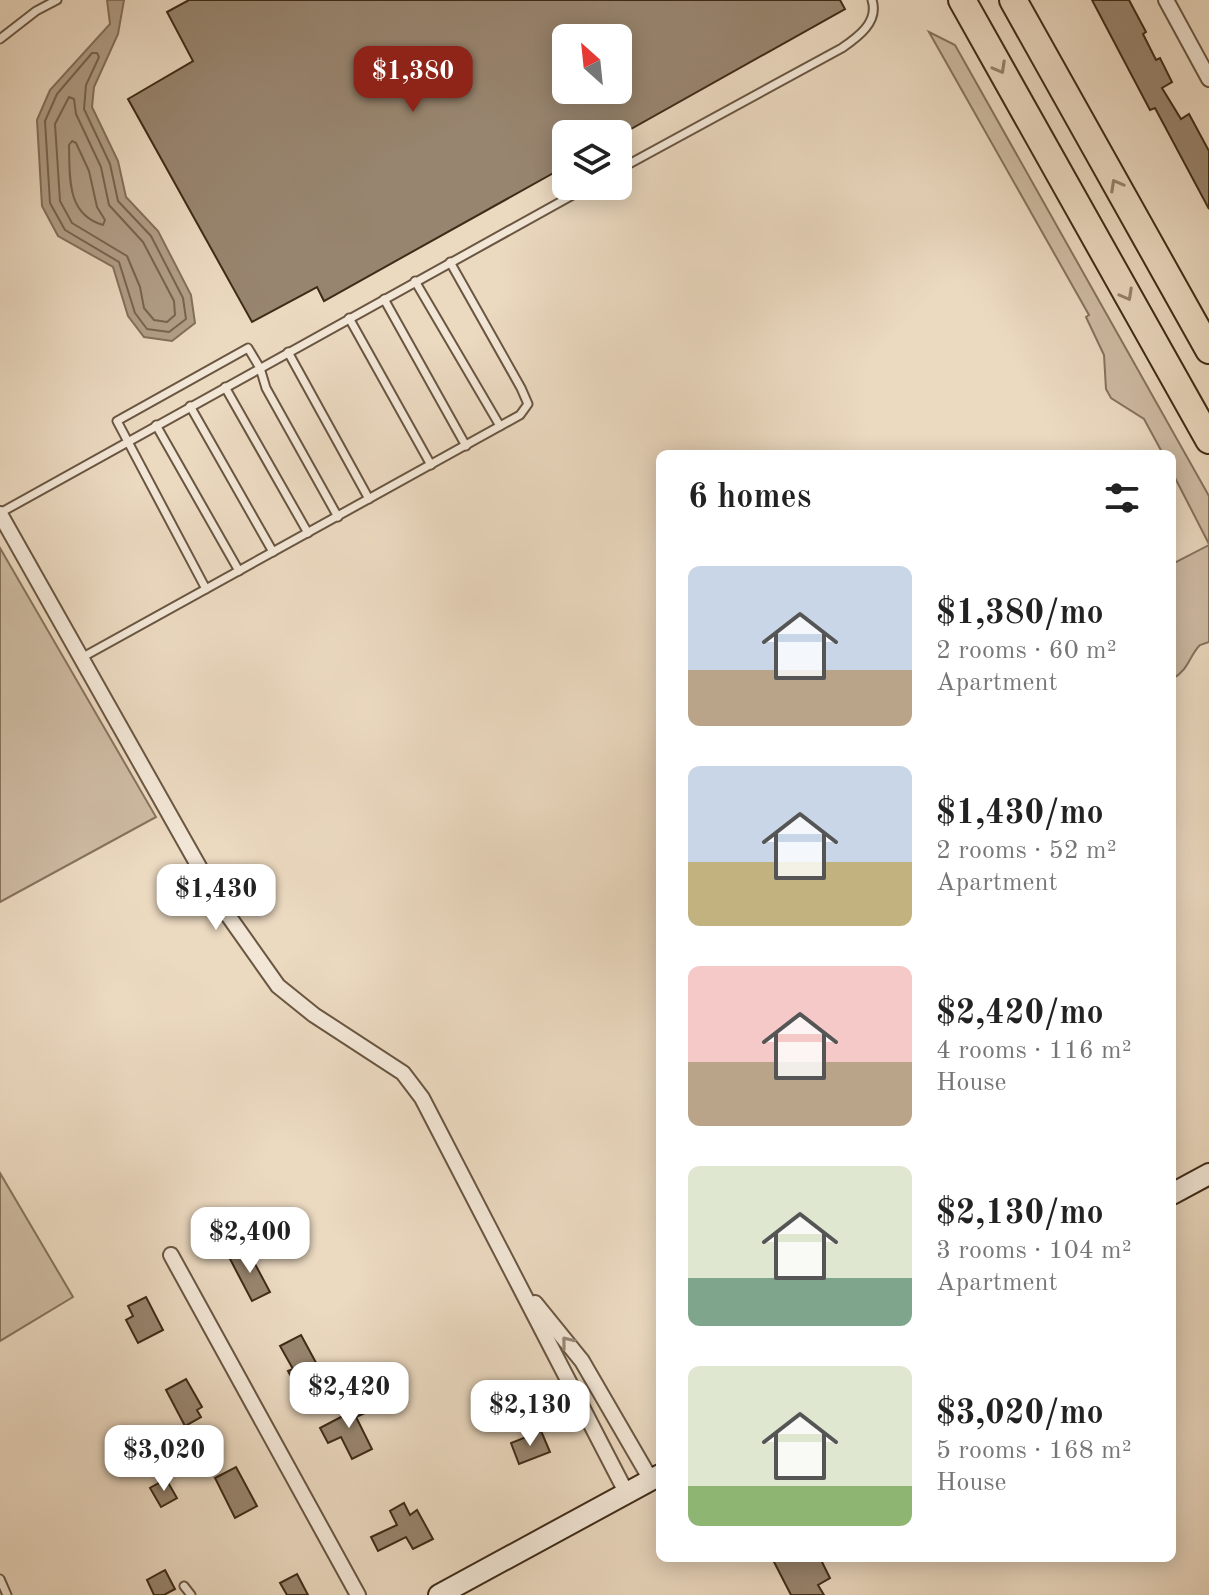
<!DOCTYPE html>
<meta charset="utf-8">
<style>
body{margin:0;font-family:"Old Standard TT",serif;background:#f6f6f6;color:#222;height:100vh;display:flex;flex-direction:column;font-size:30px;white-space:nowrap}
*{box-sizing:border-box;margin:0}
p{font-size:26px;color:#767676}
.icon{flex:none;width:44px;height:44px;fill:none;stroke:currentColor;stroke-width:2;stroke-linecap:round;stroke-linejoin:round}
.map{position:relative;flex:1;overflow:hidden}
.panel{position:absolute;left:656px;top:450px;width:520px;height:1112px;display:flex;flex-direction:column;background:#fff;border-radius:12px;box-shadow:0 4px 20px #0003}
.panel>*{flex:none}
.needle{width:52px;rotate:333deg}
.controls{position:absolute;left:552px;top:24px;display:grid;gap:16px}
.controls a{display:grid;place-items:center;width:80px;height:80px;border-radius:12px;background:#fff;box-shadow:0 4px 20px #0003;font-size:40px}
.price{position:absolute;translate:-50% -68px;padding:0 18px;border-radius:16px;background:#fff;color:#222;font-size:26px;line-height:52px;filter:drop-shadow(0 2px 4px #0008)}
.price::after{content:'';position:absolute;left:50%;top:48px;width:24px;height:18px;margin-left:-12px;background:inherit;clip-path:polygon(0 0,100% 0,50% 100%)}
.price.active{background:#8f2418;color:#fff}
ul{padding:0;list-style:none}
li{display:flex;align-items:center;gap:24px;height:200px;padding:0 32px}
li span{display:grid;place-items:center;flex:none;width:224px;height:160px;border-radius:12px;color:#555}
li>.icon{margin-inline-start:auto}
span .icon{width:96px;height:96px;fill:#fffc;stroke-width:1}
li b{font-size:34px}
h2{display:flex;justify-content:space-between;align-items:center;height:96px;padding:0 32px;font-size:34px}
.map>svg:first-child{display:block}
.green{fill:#cebba3;stroke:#86735d;stroke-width:2}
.water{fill:#b19e87;stroke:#83705a;stroke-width:2}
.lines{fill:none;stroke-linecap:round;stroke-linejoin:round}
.shore{stroke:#78644f;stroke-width:2}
.building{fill:#98856f;stroke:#3f2b17;stroke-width:2;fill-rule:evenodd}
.lane-casing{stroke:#6a5641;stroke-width:11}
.street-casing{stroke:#6a5641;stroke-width:18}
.secondary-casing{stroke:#3f2b17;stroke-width:24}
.highway-casing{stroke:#3f2b17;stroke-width:30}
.lane{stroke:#f2e6d6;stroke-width:7}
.street{stroke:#f2e6d6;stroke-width:14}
.secondary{stroke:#f2e6d6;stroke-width:20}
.highway{stroke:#ebd9c0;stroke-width:26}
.oneway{stroke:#95826c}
.oneway2{stroke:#988876}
</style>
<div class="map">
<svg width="1209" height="1595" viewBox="0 0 1209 1595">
<rect width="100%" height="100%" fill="#ebd9c0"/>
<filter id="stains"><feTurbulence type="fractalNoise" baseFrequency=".0025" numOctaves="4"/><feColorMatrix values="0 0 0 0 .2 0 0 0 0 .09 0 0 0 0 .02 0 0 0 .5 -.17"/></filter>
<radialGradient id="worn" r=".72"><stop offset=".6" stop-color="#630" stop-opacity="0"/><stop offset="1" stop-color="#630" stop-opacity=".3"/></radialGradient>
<g class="green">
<path d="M 929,32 L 955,45 L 1209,496 L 1209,544 L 1172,472 L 1172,454 L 1163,454 L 1144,419 L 1111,398 L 1106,389 L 1104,355 L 1086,317 L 1089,315 Z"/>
<path d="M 1209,545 L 1209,642 L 1200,645 C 1189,656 1189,670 1172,679 L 1172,564 Z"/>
<path d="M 0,548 L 156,817 L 0,902 Z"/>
<path d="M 0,1173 L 73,1297 L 0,1341 Z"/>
</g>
<path class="water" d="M 107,0 L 124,0 L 118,34 L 94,87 L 92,107 L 118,161 L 126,197 L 158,231 L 191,295 L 195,323 L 172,341 L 144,337 L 128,316 L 113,267 L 58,236 L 42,206 L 37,120 L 50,90 L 110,24 Z"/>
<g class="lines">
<g class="shore">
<path d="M 92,53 L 97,53 L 99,57 L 86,85 L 84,109 L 110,164 L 118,201 L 151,236 L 183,298 L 186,319 L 169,332 L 147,329 L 135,313 L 119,262 L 65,230 L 50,203 L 45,121 L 57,94 Z"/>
<path d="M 69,97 L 74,99 L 76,114 L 101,167 L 109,205 L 143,242 L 174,301 L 175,315 L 167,322 L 154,320 L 144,308 L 140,287 L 127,256 L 72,223 L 60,201 L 55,124 Z"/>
<path d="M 72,141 L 76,143 L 89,171 L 97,207 L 105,220 L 103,225 C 66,214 70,177 69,145 Z"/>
</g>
</g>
<g class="building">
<path d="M 189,0 L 840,0 L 845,9 L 622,134 L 566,134 L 566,166 L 324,301 L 317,287 L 252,322 L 128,99 L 193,61 L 167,12 ZM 566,38 L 618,38 L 618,90 L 566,90 Z"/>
<path d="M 1092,0 L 1129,0 L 1146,32 L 1143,34 L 1156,60 L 1160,58 L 1172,82 L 1162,88 L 1181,119 L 1189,114 L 1209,151 L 1209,209 L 1155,108 L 1150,110 Z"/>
<path d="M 247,1249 L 270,1292 L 252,1301 L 230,1259 Z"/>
<path d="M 146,1297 L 163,1330 L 138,1343 L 126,1320 L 133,1316 L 128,1306 Z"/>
<path d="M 301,1335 L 320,1370 L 295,1384 L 288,1371 L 293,1369 L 280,1346 Z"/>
<path d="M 186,1379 L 202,1407 L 197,1410 L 201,1417 L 185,1426 L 166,1390 Z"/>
<path d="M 358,1399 L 365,1413 L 356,1417 L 372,1449 L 352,1459 L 341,1437 L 328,1443 L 320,1428 L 343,1416 L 340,1408 Z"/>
<path d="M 541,1431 L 550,1452 L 519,1464 L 511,1443 Z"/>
<path d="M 236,1467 L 257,1506 L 235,1518 L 215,1478 Z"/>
<path d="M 166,1479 L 177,1498 L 161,1507 L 150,1488 Z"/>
<path d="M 404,1503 L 410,1515 L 417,1510 L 433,1539 L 413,1549 L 406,1537 L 378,1551 L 371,1537 L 397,1525 L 390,1511 Z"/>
<path d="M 772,1558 L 820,1558 L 830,1578 L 818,1585 L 824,1595 L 791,1595 Z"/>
<path d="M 165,1570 L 175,1589 L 164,1595 L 154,1595 L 147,1580 Z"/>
<path d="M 297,1574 L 308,1595 L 287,1595 L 280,1583 Z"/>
</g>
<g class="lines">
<defs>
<g id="lane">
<path d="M 0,39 L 36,11 L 57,0"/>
<path d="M 618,170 L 842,48 C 858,37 879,22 872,0"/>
<path d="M 415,281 L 500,426"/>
<path d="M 384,299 L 466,446"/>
<path d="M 349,318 L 431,465"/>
<path d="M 288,352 L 369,499"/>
<path d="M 225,387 L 308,533"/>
<path d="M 190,406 L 273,552"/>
<path d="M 156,425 L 239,571"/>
<path d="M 0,513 L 589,186"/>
<path d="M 206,589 L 117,421 L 248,348 L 260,368 L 266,388 L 338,517"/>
<path d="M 83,657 L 520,415 L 528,404 L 521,388 L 450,262"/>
<path d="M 0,1579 L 7,1595"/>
<path d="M 184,1586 L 191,1595"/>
</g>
<g id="street">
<path d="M 1166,0 L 1209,79"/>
<path d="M 0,514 L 220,904 L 278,986 L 314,1015 L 403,1073 L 422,1098 L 626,1492"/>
<path d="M 171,1255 L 358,1595"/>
<path d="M 535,1303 L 582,1361 L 651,1480"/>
</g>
<g id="secondary">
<path d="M 1172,1194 L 1209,1174"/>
<path d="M 439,1595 L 660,1475"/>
</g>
<g id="highway">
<path d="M 962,0 L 1209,440"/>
<path d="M 1013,0 L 1209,350"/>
</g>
</defs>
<use href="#lane" class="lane-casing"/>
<use href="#street" class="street-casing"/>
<use href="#secondary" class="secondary-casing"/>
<use href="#highway" class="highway-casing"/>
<use href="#lane" class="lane"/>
<use href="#street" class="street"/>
<use href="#secondary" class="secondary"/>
<use href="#highway" class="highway"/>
</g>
<defs><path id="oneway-chevron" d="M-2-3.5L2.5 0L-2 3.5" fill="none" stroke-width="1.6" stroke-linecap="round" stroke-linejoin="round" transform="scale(2)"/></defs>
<g class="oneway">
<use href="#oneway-chevron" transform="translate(1000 68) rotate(61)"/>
<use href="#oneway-chevron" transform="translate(1116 185) rotate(-119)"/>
<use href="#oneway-chevron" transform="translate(1127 295) rotate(61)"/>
</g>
<use class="oneway2" href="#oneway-chevron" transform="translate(567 1342) rotate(-129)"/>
<rect width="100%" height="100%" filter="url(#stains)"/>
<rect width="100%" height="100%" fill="url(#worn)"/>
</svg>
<div class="controls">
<a><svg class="needle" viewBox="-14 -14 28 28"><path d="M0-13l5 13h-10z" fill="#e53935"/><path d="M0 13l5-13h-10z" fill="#767676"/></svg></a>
<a><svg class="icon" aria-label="layers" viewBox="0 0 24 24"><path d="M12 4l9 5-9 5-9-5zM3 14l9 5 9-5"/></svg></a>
</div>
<b class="price active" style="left:413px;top:114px">$1,380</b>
<b class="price" style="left:216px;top:932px">$1,430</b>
<b class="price" style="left:250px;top:1275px">$2,400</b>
<b class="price" style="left:349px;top:1430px">$2,420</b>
<b class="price" style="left:530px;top:1448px">$2,130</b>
<b class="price" style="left:164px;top:1493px">$3,020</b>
<section class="panel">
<h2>6 homes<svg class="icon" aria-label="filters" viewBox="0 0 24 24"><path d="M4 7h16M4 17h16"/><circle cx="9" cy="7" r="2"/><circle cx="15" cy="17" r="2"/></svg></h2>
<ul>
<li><span style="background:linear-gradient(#c9d6e8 65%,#b9a48a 0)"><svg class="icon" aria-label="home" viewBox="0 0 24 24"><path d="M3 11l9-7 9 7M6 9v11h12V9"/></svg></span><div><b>$1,380/mo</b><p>2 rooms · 60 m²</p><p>Apartment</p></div></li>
<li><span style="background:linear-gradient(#c9d6e8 60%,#c2b280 0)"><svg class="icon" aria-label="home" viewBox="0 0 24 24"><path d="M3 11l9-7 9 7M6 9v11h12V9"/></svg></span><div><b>$1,430/mo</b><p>2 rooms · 52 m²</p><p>Apartment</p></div></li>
<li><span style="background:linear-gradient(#f6c9c9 60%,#b9a48a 0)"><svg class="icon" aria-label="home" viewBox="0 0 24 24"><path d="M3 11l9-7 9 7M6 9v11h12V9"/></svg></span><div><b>$2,420/mo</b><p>4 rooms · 116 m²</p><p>House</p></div></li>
<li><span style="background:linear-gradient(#dfe7d0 70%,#7fa58c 0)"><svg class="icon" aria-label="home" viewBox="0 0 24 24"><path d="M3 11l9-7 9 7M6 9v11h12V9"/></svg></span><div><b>$2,130/mo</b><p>3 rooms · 104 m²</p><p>Apartment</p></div></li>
<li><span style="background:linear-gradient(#dfe7d0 75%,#8fb573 0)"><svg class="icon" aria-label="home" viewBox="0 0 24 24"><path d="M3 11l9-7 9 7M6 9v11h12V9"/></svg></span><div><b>$3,020/mo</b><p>5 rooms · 168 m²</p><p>House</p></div></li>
</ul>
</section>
</div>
